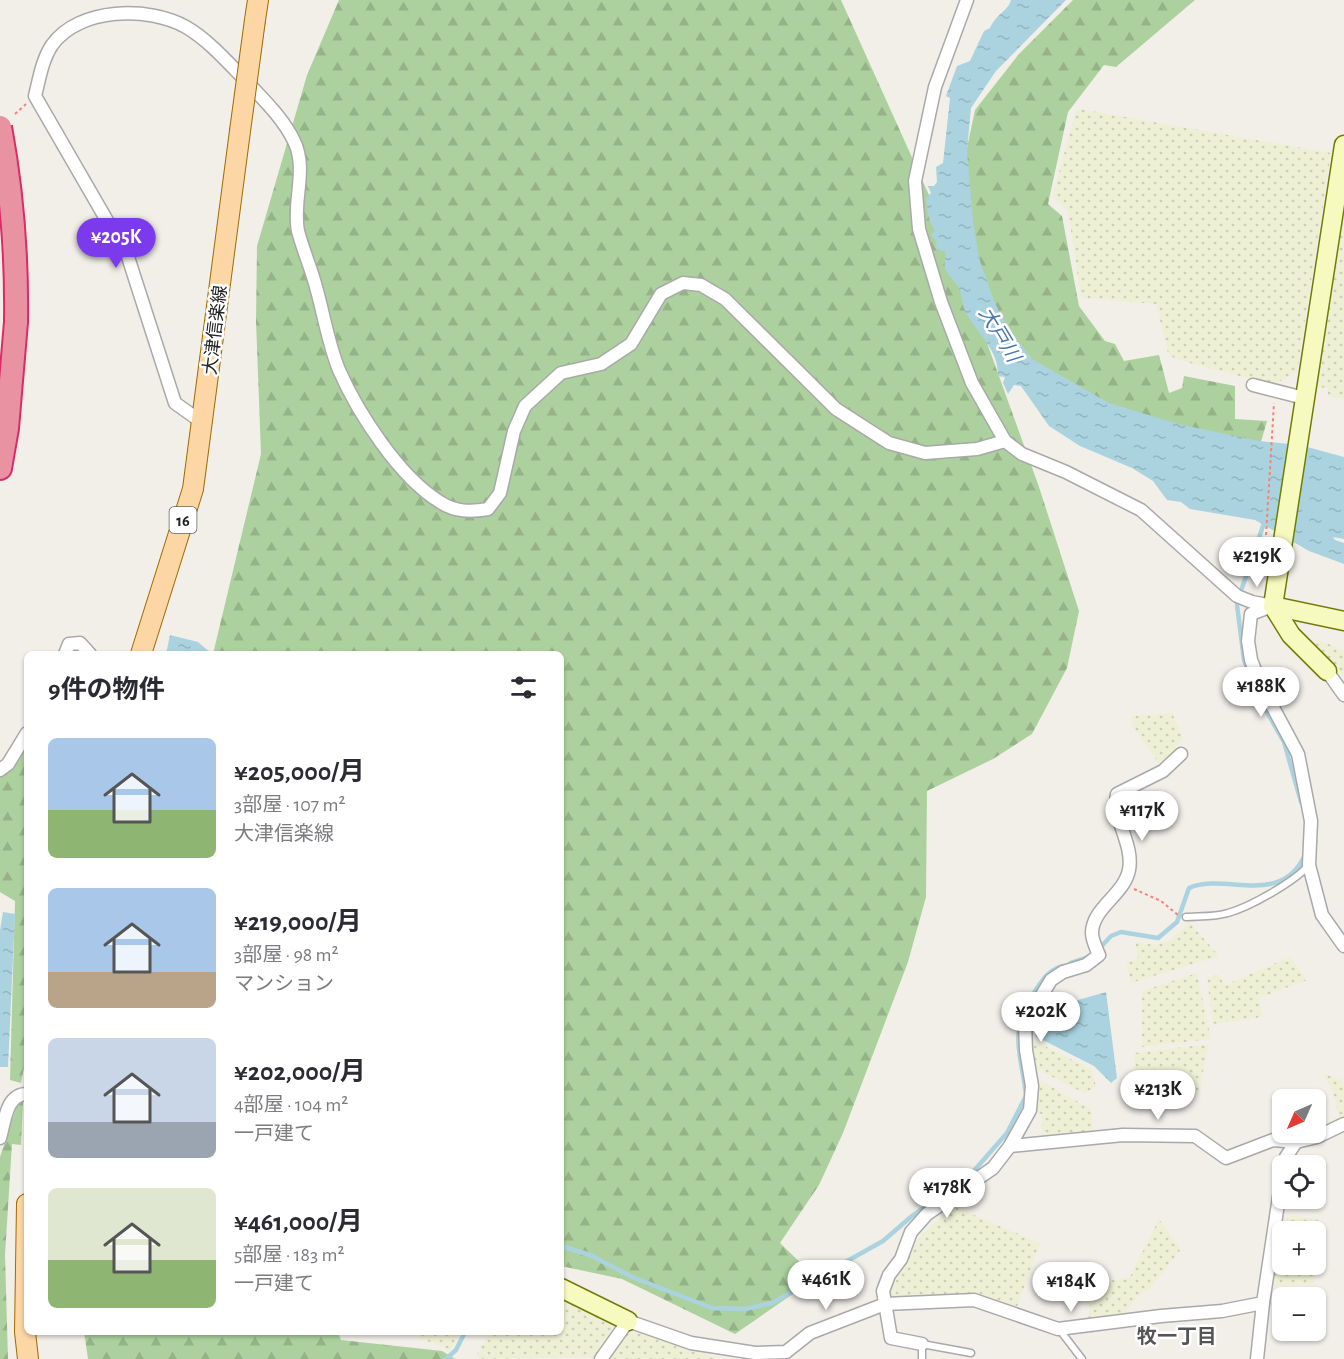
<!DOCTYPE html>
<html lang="ja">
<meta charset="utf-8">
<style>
body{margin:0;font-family:"Alegreya Sans","Noto Sans JP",sans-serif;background:#f2f2f3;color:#2b2b33;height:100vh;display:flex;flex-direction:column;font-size:22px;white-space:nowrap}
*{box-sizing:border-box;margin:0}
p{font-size:20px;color:#7c7c81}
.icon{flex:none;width:33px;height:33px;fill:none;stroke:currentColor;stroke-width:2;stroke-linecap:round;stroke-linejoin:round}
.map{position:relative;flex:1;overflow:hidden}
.panel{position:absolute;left:24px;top:651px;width:540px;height:684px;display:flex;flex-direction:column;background:#fff;border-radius:9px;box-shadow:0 2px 4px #0004}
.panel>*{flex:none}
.needle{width:39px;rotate:225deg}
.tools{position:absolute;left:1272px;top:1089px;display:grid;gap:12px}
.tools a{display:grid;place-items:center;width:54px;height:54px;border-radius:9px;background:#fff;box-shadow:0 2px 4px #0004;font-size:30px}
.price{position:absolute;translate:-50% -51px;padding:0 14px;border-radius:21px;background:#fff;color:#222;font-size:20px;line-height:39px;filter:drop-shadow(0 2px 3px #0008)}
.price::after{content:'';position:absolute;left:50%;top:36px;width:18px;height:14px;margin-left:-9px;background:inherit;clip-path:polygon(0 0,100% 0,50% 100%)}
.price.selected{background:#7c3aed;color:#fff}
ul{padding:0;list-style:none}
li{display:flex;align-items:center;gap:18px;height:150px;padding:0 24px}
li span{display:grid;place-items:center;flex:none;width:168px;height:120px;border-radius:9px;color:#555}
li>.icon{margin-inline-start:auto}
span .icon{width:72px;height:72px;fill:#fffc;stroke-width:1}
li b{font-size:26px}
h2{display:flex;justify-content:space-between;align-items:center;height:72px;padding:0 24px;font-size:26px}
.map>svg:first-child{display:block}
.farmland{fill:url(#farmland-dots)}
.forest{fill:url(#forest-firs)}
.water{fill:url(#water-ripples)}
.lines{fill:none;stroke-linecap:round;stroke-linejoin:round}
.stream{stroke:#aad3df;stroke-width:4.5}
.lane-casing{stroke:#a9a9a9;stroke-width:9}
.street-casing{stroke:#a9a9a9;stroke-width:15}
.secondary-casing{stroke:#707d05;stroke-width:21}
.primary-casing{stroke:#a06b00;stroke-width:22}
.highway-casing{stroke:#dc2a67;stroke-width:26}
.path{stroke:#fa8072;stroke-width:2;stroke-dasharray:3 3;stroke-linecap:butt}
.lane{stroke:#fff;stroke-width:6}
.street{stroke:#fff;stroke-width:12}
.secondary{stroke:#f7fabf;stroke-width:18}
.primary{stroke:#fcd6a4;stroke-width:20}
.highway{stroke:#e892a2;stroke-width:22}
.primary-bridge-casing{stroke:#a06b00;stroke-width:22;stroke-linecap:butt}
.highway-bridge-casing{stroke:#dc2a67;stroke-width:26;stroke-linecap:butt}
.primary-bridge{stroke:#fcd6a4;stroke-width:20}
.highway-bridge{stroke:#e892a2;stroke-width:22}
.labels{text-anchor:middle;stroke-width:5;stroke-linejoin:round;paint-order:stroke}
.shield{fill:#fff;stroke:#646464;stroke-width:1.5}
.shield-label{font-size:16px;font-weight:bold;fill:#222}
.street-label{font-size:18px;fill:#222;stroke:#fff}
.water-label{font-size:20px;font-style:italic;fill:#4a7aab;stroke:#fff}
.neighbourhood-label{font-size:20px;font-weight:bold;fill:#555;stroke:#fff}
</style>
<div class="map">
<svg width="1344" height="1359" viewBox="0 0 1344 1359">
<defs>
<pattern id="farmland-dots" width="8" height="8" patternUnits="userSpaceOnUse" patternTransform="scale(1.5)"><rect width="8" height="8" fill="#eef0d5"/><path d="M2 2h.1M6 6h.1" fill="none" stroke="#ccceb7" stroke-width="1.8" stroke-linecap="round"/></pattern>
<pattern id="forest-firs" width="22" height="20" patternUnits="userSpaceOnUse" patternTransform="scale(1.5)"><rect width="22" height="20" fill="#add19e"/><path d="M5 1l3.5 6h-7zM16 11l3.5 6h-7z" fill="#95b388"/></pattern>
<pattern id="water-ripples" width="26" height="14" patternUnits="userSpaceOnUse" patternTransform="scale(1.5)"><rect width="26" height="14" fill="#aad3df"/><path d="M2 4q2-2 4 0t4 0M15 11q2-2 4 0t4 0" fill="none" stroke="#92b5bf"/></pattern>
</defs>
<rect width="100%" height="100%" fill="#f2efe9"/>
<g class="farmland">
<path d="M 1080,109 L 1331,153 L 1297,372 L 1273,385 L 1175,359 L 1168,353 L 1156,304 L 1081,298 L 1068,212 L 1052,197 L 1076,111 Z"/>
<path d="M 1344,211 L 1344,400 L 1328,396 L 1327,388 L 1317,387 Z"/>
<path d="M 1316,639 L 1344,650 L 1344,677 L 1314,642 Z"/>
<path d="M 1172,713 L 1183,738 L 1161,766 L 1134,729 L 1131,716 Z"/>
<path d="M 1189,922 L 1219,956 L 1131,983 L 1126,963 L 1138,958 L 1135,942 L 1155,945 L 1170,940 Z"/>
<path d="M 1290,957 L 1307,980 L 1259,998 L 1262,1017 L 1213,1024 L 1207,978 L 1218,975 L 1225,985 Z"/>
<path d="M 1197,973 L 1211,1039 L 1142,1047 L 1142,991 Z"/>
<path d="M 1031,1039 L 1092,1070 L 1096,1087 L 1084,1093 L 1035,1068 Z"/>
<path d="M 1209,1044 L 1198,1095 L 1164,1098 L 1160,1104 L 1153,1104 L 1151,1079 L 1133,1076 L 1135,1053 Z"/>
<path d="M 1322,1073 L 1344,1081 L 1344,1116 L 1339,1118 L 1333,1092 Z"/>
<path d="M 1034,1077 L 1091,1109 L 1093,1135 L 1042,1139 L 1042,1114 L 1031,1112 Z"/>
<path d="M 953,1206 L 1040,1243 L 1016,1310 L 976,1297 L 895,1302 L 889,1294 L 919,1237 Z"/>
<path d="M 1290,1215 L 1318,1219 L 1316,1235 L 1316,1232 L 1282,1232 L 1282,1264 L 1312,1265 L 1315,1284 L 1270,1286 L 1279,1218 L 1289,1219 Z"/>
<path d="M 1159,1219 L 1181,1249 L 1149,1290 L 1143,1291 L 1120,1318 L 1088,1323 L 1092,1284 L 1130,1277 Z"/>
<path d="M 561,1296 L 617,1321 L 596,1357 L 479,1359 L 477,1355 L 488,1332 L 561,1332 Z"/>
<path d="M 641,1330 L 719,1359 L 605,1359 L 617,1342 L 630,1331 Z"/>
<path d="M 366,1332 L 460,1332 L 450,1350 L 412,1335 L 368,1335 Z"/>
</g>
<g class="forest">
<path d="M 339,0 L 841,0 L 952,246 L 1039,487 L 1079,611 L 1067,668 L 1032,734 L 993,759 L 927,791 L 926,897 L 908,962 L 843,1133 L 819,1185 L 780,1243 L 816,1278 L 735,1334 L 622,1279 L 561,1266 L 561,654 L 213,654 L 261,454 L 256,321 L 257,246 L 307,75 Z"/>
<path d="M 1073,0 L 1195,0 L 1116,67 L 1104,65 L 1068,112 L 1048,204 L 1062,216 L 1079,306 L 1105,341 L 1115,344 L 1124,361 L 1159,355 L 1169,393 L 1182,388 L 1184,376 L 1235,386 L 1235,419 L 1267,421 L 1259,449 L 1169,432 L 1030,369 L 987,304 L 959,185 L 975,110 L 1019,54 Z"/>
<path d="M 27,737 L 27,1051 L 21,1083 L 10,1080 L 15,901 L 0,892 L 0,777 L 12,765 Z"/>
<path d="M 18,1102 L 23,1102 L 21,1145 L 12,1144 L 5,1255 L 8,1359 L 0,1359 L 0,1157 Z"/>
<path d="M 84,1332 L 338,1332 L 341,1340 L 442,1351 L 455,1359 L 88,1359 Z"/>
</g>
<g class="water">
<path d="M 1011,0 L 1066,0 L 996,71 L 971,108 L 967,151 L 973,221 L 979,258 L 994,301 L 1009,330 L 1032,359 L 1109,403 L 1178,424 L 1259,441 L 1300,445 L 1344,457 L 1344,539 L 1333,537 L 1335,540 L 1344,543 L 1344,564 L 1309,551 L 1255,520 L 1190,509 L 1181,502 L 1167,500 L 1153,481 L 1132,468 L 1080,446 L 1049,426 L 1021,386 L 1014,385 L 1008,394 L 1003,383 L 1005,377 L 997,376 C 1002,354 974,329 965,311 C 961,303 963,292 957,285 C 947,271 942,272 946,252 L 935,248 L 937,242 L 931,235 L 935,231 L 929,219 L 926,198 L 931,193 L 928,186 L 934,186 L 937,182 L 936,167 L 943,163 L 950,98 L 946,96 L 957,66 L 970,61 L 984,31 L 990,28 C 996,14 1008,11 1011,0 Z"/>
<path d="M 170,635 L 198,642 L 212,654 L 166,654 Z"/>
<path d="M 3,912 L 15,914 L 8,1067 L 0,1067 L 0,930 Z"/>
<path d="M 1106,992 L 1117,1078 L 1111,1083 L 1094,1066 L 1035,1036 L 1053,1007 Z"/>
</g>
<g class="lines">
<g class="stream">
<path d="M 1242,588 L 1265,520"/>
<path d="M 1237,605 L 1244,660 L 1256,693 L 1284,742 L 1301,802"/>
<path d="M 1098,950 L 1111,936 L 1121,932 L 1158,938 L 1177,922 L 1189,888 C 1225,872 1281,908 1305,855"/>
<path d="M 1071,963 L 1089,957"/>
<path d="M 561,1246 L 590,1255 L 632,1277 L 712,1308 L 745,1309 L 772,1303 L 883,1241 L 912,1216 L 972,1173 L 1007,1133 L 1026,1096 C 1022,1052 1007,1037 1034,993 C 1043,979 1047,971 1063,966"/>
<path d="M 446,1359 L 456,1350 L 465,1332"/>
</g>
<defs>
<g id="lane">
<path d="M 1186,917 C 1199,916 1215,917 1228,913 C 1250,907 1294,882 1309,865"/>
<path d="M 1059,1329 L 1082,1359"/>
<path d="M 922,1359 L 922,1344 L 971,1353"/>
</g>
<g id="street">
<path d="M 967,0 L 935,87 L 915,181 L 919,229 L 941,302 L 972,383 L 1005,441 L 1022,454 L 1066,472 L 1141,510 L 1237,596 L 1252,602 L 1273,606"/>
<path d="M 1253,385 L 1304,398"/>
<path d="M 203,423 L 175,403 L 128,257 L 35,96 C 39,80 42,60 52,45 C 79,7 149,6 186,27 C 210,41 230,65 250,85 C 266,102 284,120 294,141 C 308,169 292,203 298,231 C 303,250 311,268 316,287 C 324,315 328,343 339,370 C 358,413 399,477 440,502 C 455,512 471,512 488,509 L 500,493 L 514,431 L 525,406 L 561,373 L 601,364 L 631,344 L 661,294 L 683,283 L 701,285 L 725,299 L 836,409 L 889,443 L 925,453 L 977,449 L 1005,441"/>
<path d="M 1272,606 L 1251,614 L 1248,641 L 1251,660 L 1260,683 L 1298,754 L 1311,821 L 1309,865 L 1322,915 L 1344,946"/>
<path d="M 65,654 L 69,644 L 80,643 L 90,654"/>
<path d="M 1327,671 L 1344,695"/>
<path d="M 0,770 L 8,764 L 27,733"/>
<path d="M 0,1138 C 5,1121 6,1094 27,1094"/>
<path d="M 1010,1146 L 1123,1135 L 1195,1136 L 1226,1158 L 1273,1140 L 1296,1142 L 1317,1137 L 1344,1124"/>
<path d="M 1284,1166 L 1286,1157 L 1296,1142"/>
<path d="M 922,1344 L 891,1338 L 883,1291 L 889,1275 L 901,1259 L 911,1232 L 927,1214 L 993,1168 L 1010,1146 L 1030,1110 L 1032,1086 L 1026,1050 L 1025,1023 L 1051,980 L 1063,972 L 1086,965 L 1099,955 C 1096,948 1092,940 1092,933 C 1092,908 1124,895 1129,870 C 1134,844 1112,819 1117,794 L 1163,771 L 1181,754"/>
<path d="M 601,1359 L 628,1321 L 691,1343 L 755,1353 L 786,1352 L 810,1333 L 885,1304 L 974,1300 L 1058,1329 L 1161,1316 L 1222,1311 L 1263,1303"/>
<path d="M 1257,1359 L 1263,1303 L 1282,1177"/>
</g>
<g id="secondary">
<path d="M 1273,606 L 1344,621"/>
<path d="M 1327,671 L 1291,635 L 1273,606 L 1344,145"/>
<path d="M 561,1288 L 628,1321"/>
</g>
<g id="primary">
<path d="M 255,20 L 258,0"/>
<path d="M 141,654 L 193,489 L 240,131"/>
<path d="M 27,1204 L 25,1332 L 28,1359"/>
</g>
<path id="highway" d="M 0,468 L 7,428 L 16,322"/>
</defs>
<use href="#lane" class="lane-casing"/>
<use href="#street" class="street-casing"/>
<use href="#secondary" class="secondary-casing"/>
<use href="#primary" class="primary-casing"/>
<use href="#highway" class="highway-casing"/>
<g class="path">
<path d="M 15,114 L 26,104"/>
<path d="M 1266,535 L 1274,403"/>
<path d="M 1134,889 L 1161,901 L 1178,915"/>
</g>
<use href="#lane" class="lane"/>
<use href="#street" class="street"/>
<use href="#secondary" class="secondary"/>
<use href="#primary" class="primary"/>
<use href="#highway" class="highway"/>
<defs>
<path id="primary-bridge" d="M 240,131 L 255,20"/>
<path id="highway-bridge" d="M 0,127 C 12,192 17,256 16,322"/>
</defs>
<use href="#primary-bridge" class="primary-bridge-casing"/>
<use href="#highway-bridge" class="highway-bridge-casing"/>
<use href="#primary-bridge" class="primary-bridge"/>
<use href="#highway-bridge" class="highway-bridge"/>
</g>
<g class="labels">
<rect class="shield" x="169.5" y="507" width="27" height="26" rx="4.5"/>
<g class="shield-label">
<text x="183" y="526">16</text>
</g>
<g class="street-label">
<text transform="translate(215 330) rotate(-83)" y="6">大津信楽線</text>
</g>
<g class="water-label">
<text transform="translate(1000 334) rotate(59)" y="7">大戸川</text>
</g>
<g class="neighbourhood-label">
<text x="1177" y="1343">牧一丁目</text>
</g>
</g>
</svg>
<div class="tools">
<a><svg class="needle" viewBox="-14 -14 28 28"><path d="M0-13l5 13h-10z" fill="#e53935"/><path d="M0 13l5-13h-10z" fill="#7c7c81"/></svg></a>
<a><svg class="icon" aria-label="locate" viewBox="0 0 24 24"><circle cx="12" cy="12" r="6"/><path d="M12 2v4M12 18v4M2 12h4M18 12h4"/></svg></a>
<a>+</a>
<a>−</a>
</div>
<b class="price selected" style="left:116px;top:269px">¥205K</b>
<b class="price" style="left:1257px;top:588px">¥219K</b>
<b class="price" style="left:1261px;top:718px">¥188K</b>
<b class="price" style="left:1142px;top:842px">¥117K</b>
<b class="price" style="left:1041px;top:1043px">¥202K</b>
<b class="price" style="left:1158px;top:1121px">¥213K</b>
<b class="price" style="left:947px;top:1219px">¥178K</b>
<b class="price" style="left:826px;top:1311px">¥461K</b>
<b class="price" style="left:1071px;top:1313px">¥184K</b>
<section class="panel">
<h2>9件の物件<svg class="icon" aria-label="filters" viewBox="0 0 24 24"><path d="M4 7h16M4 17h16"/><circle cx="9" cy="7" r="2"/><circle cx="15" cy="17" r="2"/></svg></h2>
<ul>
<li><span style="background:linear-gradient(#a9c7e8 60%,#8fb573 0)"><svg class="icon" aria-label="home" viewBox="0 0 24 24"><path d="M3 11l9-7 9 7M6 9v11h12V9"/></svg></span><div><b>¥205,000/月</b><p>3部屋 · 107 m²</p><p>大津信楽線</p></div></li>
<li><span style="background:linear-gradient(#a9c7e8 70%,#b9a48a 0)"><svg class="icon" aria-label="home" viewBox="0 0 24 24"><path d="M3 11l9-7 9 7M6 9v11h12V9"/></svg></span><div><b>¥219,000/月</b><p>3部屋 · 98 m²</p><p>マンション</p></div></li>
<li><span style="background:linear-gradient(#c9d6e8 70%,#9aa5b1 0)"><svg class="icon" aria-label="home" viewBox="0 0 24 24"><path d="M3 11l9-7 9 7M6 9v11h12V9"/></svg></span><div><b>¥202,000/月</b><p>4部屋 · 104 m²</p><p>一戸建て</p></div></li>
<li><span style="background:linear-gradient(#dfe7d0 60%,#8fb573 0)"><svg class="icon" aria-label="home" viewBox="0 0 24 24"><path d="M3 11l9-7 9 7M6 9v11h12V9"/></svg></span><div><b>¥461,000/月</b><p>5部屋 · 183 m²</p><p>一戸建て</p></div></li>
</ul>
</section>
</div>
